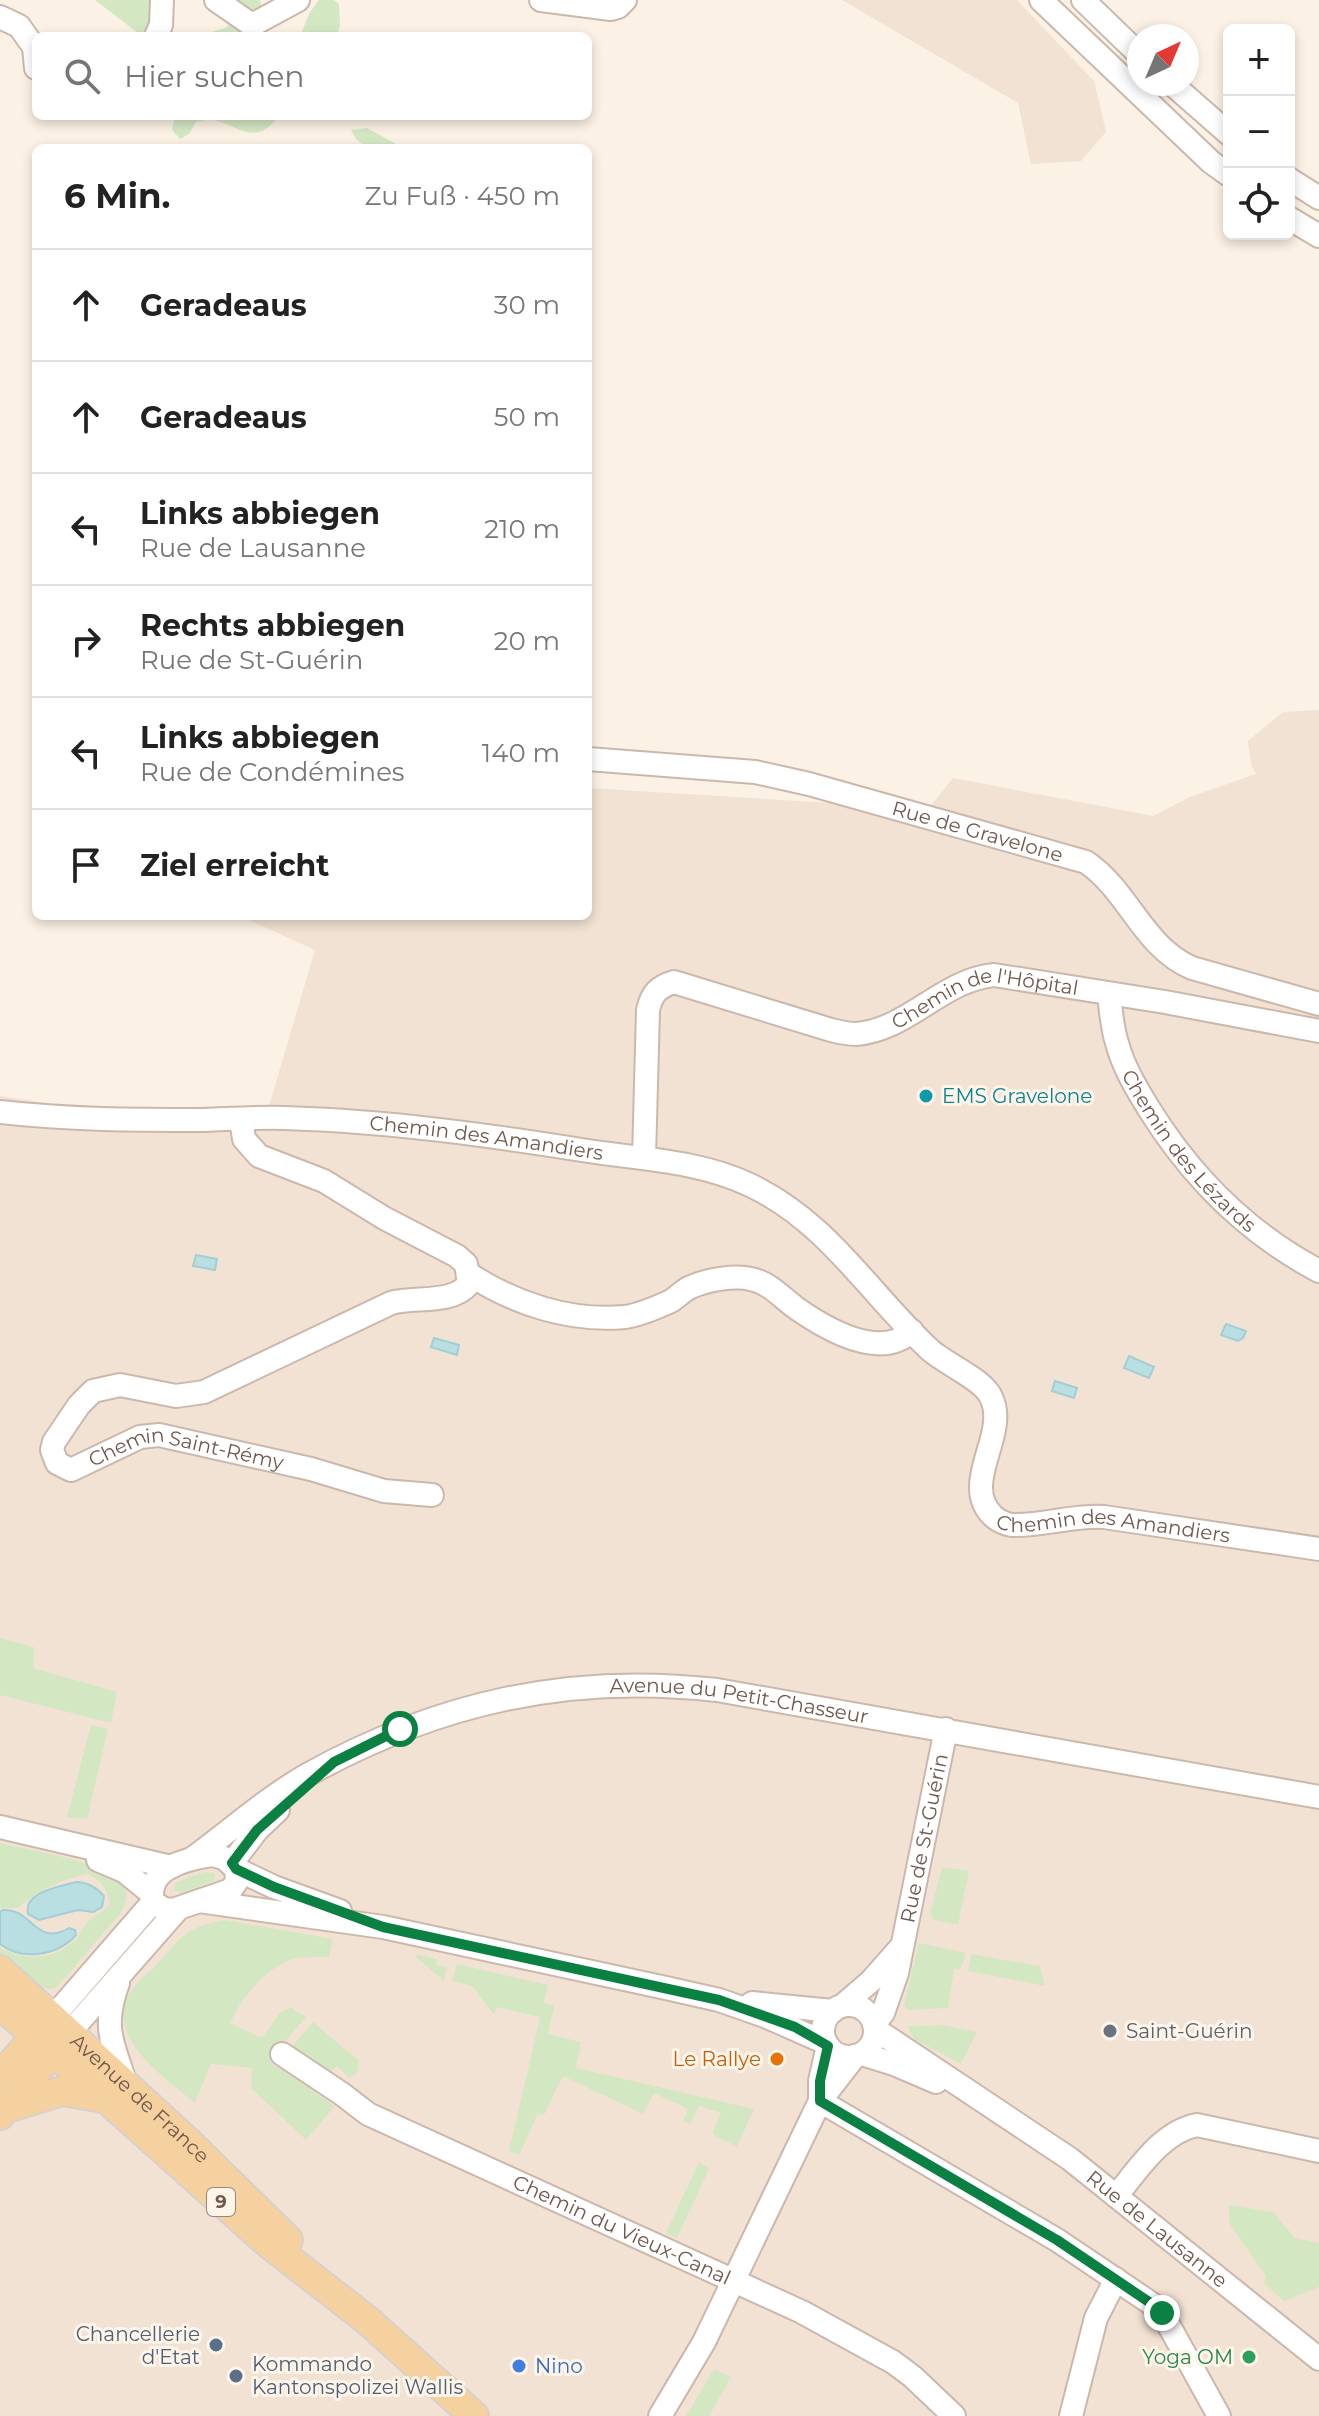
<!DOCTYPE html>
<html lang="de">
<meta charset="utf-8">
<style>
body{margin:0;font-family:Montserrat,sans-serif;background:#f2f2f2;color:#222}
.controls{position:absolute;right:24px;top:24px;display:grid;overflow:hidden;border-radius:12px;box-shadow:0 4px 12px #0003}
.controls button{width:72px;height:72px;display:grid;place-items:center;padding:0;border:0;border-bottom:2px solid #e0e0e0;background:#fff;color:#222;font:40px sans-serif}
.compass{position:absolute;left:1127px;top:24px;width:72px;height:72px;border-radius:50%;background:#fff;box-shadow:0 4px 12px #0003;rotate:44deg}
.stop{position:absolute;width:24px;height:24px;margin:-18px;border:6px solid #0b8043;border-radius:50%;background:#fff}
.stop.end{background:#0b8043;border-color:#fff;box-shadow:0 2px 8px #0008}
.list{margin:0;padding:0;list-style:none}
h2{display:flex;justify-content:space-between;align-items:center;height:104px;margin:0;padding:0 32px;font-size:34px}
h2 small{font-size:26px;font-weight:400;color:#767676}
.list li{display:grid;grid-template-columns:52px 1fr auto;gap:24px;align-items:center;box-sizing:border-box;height:112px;padding:0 32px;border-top:2px solid #e0e0e0}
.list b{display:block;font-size:30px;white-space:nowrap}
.list p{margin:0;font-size:26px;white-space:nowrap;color:#767676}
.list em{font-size:26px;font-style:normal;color:#767676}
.icon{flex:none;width:44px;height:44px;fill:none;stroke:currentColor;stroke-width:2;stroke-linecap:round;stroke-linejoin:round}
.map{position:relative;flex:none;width:1319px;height:2416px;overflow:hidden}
.search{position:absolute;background:#fff;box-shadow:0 4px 12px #0003;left:32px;top:32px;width:560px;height:88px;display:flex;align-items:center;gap:20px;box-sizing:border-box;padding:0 28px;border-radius:12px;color:#767676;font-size:30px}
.panel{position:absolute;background:#fff;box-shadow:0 4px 12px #0003;left:32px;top:144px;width:560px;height:776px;border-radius:12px}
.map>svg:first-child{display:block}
.residential{fill:#f2e2d3}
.green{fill:#d4e7c3}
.water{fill:#badfe3;stroke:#a1cfd4;stroke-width:2}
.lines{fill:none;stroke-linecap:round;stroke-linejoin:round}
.minor-casing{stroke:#ccb8ab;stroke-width:26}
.major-casing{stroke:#d8d0cd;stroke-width:32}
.minor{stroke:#fff;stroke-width:22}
.major{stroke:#f6d1a0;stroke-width:28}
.route{stroke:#0b8043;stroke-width:10}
.culture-dot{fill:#0f9aa8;stroke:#fef5ea;stroke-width:3}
.worship-dot{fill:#6b7280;stroke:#fef5ea;stroke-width:3}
.food-dot{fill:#e8710a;stroke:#fef5ea;stroke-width:3}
.service-dot{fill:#5c6f8a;stroke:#fef5ea;stroke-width:3}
.leisure-dot{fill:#2e9e5b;stroke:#fef5ea;stroke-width:3}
.shop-dot{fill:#3f7fe0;stroke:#fef5ea;stroke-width:3}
.labels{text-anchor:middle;stroke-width:6;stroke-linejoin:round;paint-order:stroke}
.shield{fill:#fef5ea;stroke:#9c867b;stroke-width:2}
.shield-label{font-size:18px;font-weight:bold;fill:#72574b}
.street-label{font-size:20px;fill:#72574b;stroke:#fef5ea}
.culture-label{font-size:20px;fill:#0d838f;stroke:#fef5ea;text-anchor:start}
.worship-label{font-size:20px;fill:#5b616d;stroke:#fef5ea;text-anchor:start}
.food-label{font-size:20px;fill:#c56008;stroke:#fef5ea;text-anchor:end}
.service-label{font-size:20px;fill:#4e5e75;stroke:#fef5ea;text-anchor:end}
.leisure-label{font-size:20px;fill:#27864d;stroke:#fef5ea;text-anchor:end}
.shop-label{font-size:20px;fill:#366cbe;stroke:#fef5ea;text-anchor:start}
</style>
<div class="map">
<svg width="1319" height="2416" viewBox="0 0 1319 2416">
<rect width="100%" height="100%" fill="#fbf1e4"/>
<path class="residential" d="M842,0H1017L1094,81L1106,132L1081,161L1031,164L1018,103Z
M1319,710V2416H0V1096L78,1108L269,1106L315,950L240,916H588V788L928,809L953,778L1153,816L1190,797L1256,774L1251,764L1248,741L1283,712Z"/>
<path class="green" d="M95,0H160L148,36H142Z
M229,0H260L262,11L239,30L242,36H197L225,28L235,20Z
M319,0H334L339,4L340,25L337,36H300L310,12Z
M175,116H279C256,146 241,128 215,120C210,118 202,121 196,122L189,134L180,139L172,130Z
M367,128L396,144L410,148H367L356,139L351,130Z
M0,1638L34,1647L33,1668L117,1692L111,1723L0,1695Z
M91,1725L108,1729L87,1819L67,1817Z
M0,1843C24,1849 113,1863 124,1884C129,1895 125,1905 120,1914L57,1987L51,1989L43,1988L0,1955V1948C25,1961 55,1961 76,1939C80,1935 82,1928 86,1924C93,1915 103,1913 110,1904C107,1887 102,1882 88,1874C61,1879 38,1890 18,1908H0Z
M942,1867L969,1871L958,1925L934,1920L930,1913Z
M204,1872L215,1873L214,1881L181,1893L174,1890L176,1882Z
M225,1920L333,1939L329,1957C318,1958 302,1956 291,1960C262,1971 243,1997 230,2023L262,2038L279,2014L291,2007L306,2017L269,2060L278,2069L287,2063L313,2091L335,2106L306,2140L251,2088L252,2068L211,2064L195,2103C163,2076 98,2034 134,1987C140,1979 149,1972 156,1965C183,1937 184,1927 225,1920Z
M919,1943L966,1953L961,1969L954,1970L948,2008L908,2010L904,2005Z
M416,1954L437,1959L436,1965L447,1967L444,1981L416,1957Z
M971,1954L1040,1966L1045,1986L968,1971Z
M457,1964L548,1985L544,2003L554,2006L548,2034L581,2042L576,2068L754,2109L737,2147L712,2134L721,2113L699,2106L690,2124L683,2121L688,2109L654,2093L643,2114L563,2076L544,2115L538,2114L519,2155L509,2151L540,2017L497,2007L494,2015L472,1986L452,1981Z
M313,2022L359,2061L357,2073L349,2078L337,2066L329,2074L312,2059L308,2061L295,2049L292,2051L289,2050Z
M942,2025L977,2032L961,2064L914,2039L907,2026Z
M699,2162L709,2169L677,2238L666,2233Z
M1229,2205L1273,2212L1295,2238L1319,2243V2287L1284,2301L1264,2283L1266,2276L1229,2223Z
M714,2369L731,2377L709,2416H686Z"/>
<path class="water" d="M196,1255L217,1259L215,1270L193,1266Z
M1226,1324L1246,1331L1243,1338L1238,1341L1221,1335Z
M434,1338L459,1345L457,1355L431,1347Z
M1129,1356L1154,1367L1149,1378L1124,1368Z
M1055,1381L1077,1388L1074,1398L1052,1391Z
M76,1882C88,1882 96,1887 104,1896L102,1907L93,1912L78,1910L39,1920L28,1914C23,1892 59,1887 76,1882Z
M3,1910C32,1908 36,1948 69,1928L75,1930L76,1935C57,1956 22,1961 0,1944V1912Z"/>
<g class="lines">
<g class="minor-casing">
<g id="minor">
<path d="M216,0L252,25L298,0"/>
<path d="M541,0L611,9L618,7L625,0"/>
<path d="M1041,0L1211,162L1229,175"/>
<path d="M1083,0L1139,54"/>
<path d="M0,17L19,26L34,47L36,68"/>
<path d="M156,36L161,25L162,0"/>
<path d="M1172,84L1229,134"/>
<path d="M1289,179L1319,198"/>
<path d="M1289,218L1319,236"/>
<path id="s1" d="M588,759L755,772L809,784L1086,862C1129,891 1143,947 1192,968L1319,1004"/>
<path id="s2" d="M1109,995C1111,1011 1112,1028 1117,1043C1123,1066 1136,1088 1149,1109C1192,1178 1247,1233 1319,1271"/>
<path id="s3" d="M0,1112C68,1120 137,1120 205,1120C232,1119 258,1117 285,1118C386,1121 488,1135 588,1151C641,1159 700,1161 750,1185C828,1222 868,1292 929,1349C945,1364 983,1379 991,1397C1010,1435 958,1484 994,1517C999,1521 1005,1524 1012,1525C1043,1526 1073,1515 1104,1517L1319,1549"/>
<path id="s4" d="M241,1119L244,1139L259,1156L324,1181L384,1218L457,1256L466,1264L469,1284C451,1305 415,1296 391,1303L204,1392L176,1396L120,1385L93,1391L79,1405L54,1442L52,1450L57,1463L71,1470L140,1437L159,1435L311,1469L384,1491L432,1495"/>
<path id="s5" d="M644,1158L648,1010C652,993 658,987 674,982L831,1030C839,1032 848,1034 856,1034C908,1030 942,980 994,975L1165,1002L1319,1031"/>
<path d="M469,1274C515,1304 570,1322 625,1317C639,1315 658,1307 671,1301C678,1297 683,1290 691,1287C706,1280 734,1275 751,1279C770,1283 781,1297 796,1308C826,1329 880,1361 912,1331"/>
<path d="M0,1827L171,1867"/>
<path d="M212,1855L224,1858L236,1869L237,1881L231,1890L173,1910L164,1909L153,1902C145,1868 187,1859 212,1855Z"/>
<path id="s6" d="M193,1858C230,1831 267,1798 307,1775C437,1703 568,1673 717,1690L1319,1797"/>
<path d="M98,1860L124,1871L151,1893"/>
<path d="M232,1863L257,1830L278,1810"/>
<path d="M236,1869L274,1887L340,1911"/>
<path d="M199,1901L383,1927L666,1988L719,2000L765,2016L826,2043"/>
<path d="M118,1983C102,2027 112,2042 126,2084"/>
<path d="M752,2003L833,2011"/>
<circle cx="849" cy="2031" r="26"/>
<path d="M842,2006L871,1981L901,1947"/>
<path d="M54,2016L153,1902"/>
<path id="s7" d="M874,2024L883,2013L897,1973L946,1729"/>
<path id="s8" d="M875,2029L1070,2159L1319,2359"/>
<path d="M70,2032L178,1909"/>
<path id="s9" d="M282,2054L342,2094L368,2114L802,2312L893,2362L913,2377L954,2416"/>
<path d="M862,2054L894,2064L936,2082"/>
<path d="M820,2101L1057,2240L1152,2304L1162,2313L1219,2416"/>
<path d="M820,2101V2081L828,2046"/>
<path d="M1116,2196C1138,2170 1161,2132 1197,2125L1319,2151"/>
<path d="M660,2416L704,2342L820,2101L855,2056"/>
<path d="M1071,2416L1096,2318L1116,2279"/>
</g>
</g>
<g class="major-casing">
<g id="major">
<path id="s10" d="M0,1970L187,2141L288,2240"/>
<path d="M0,2004L268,2243L367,2320L474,2416"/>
<path d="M0,2076L48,2023"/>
<path d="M7,2108L62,2091L104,2098"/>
<path d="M0,2115L64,2038"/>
</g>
</g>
<use href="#minor" class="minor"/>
<use href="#major" class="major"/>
</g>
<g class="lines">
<path class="route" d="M400,1729L334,1762L257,1830L232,1863L236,1869L274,1887L383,1927L719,2000L795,2027L828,2046L820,2081V2101L1057,2240L1152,2304L1162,2313"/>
</g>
<circle class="culture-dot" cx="926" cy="1096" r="8"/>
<circle class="worship-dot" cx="1110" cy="2031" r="8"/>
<circle class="food-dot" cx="777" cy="2059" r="8"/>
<g class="service-dot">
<circle cx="216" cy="2345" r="8"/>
<circle cx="236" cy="2376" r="8"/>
</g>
<circle class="leisure-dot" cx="1249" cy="2357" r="8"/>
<circle class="shop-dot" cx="519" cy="2366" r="8"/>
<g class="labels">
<rect class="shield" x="207" y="2188" width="28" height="28" rx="6"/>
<g class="shield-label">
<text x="221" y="2208">9</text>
</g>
<g class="street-label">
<text dy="7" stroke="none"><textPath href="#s1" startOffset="398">Rue de Gravelone</textPath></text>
<text dy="7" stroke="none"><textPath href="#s5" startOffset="516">Chemin de l'Hôpital</textPath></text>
<text dy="7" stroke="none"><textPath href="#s3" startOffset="488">Chemin des Amandiers</textPath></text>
<text dy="7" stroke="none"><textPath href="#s2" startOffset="180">Chemin des Lézards</textPath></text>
<text dy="7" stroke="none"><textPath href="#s4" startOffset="924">Chemin Saint-Rémy</textPath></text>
<text dy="7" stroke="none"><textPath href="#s3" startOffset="1328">Chemin des Amandiers</textPath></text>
<text dy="7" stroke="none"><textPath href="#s6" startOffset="590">Avenue du Petit-Chasseur</textPath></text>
<text dy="7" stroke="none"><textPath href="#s7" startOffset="194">Rue de St-Guérin</textPath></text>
<text dy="7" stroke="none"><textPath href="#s10" startOffset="190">Avenue de France</textPath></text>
<text dy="7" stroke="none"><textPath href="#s8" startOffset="346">Rue de Lausanne</textPath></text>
<text dy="7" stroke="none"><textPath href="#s9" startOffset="384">Chemin du Vieux-Canal</textPath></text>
</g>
<g class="culture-label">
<text x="942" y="1103">EMS Gravelone</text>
</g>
<g class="worship-label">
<text x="1126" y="2038">Saint-Guérin</text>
</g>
<g class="food-label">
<text x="761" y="2066">Le Rallye</text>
</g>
<g class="service-label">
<text x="200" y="2341">Chancellerie<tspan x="200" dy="23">d'Etat</tspan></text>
<text x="252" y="2371" text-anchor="start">Kommando<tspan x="252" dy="23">Kantonspolizei Wallis</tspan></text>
</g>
<g class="leisure-label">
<text x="1233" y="2364">Yoga OM</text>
</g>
<g class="shop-label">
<text x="535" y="2373">Nino</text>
</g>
</g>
</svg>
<div class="controls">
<button>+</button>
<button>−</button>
<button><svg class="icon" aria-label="locate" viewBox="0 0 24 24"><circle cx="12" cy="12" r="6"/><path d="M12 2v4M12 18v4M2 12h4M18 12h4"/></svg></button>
</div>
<svg class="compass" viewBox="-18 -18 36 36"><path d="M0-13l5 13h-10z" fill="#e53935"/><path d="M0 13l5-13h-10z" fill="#767676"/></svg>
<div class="stop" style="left:400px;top:1729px"></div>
<div class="stop end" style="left:1162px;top:2313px"></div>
<div class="search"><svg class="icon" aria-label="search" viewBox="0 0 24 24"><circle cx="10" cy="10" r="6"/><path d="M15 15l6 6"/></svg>Hier suchen</div>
<section class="panel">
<h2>6 Min.<small>Zu Fuß · 450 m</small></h2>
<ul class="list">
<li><svg class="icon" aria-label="ahead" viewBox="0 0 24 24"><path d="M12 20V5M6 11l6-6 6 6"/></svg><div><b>Geradeaus</b></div><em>30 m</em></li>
<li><svg class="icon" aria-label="ahead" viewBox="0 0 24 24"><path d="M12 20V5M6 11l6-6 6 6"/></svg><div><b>Geradeaus</b></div><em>50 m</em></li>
<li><svg class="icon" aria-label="left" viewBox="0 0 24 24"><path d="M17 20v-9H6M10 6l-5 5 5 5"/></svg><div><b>Links abbiegen</b><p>Rue de Lausanne</p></div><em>210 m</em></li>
<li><svg class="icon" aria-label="right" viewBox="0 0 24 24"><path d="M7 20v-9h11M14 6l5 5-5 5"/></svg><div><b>Rechts abbiegen</b><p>Rue de St-Guérin</p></div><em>20 m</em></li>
<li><svg class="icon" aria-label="left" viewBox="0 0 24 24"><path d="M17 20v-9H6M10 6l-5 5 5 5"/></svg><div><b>Links abbiegen</b><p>Rue de Condémines</p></div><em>140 m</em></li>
<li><svg class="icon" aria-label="arrive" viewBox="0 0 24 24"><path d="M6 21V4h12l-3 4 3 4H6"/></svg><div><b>Ziel erreicht</b></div></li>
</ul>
</section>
</div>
